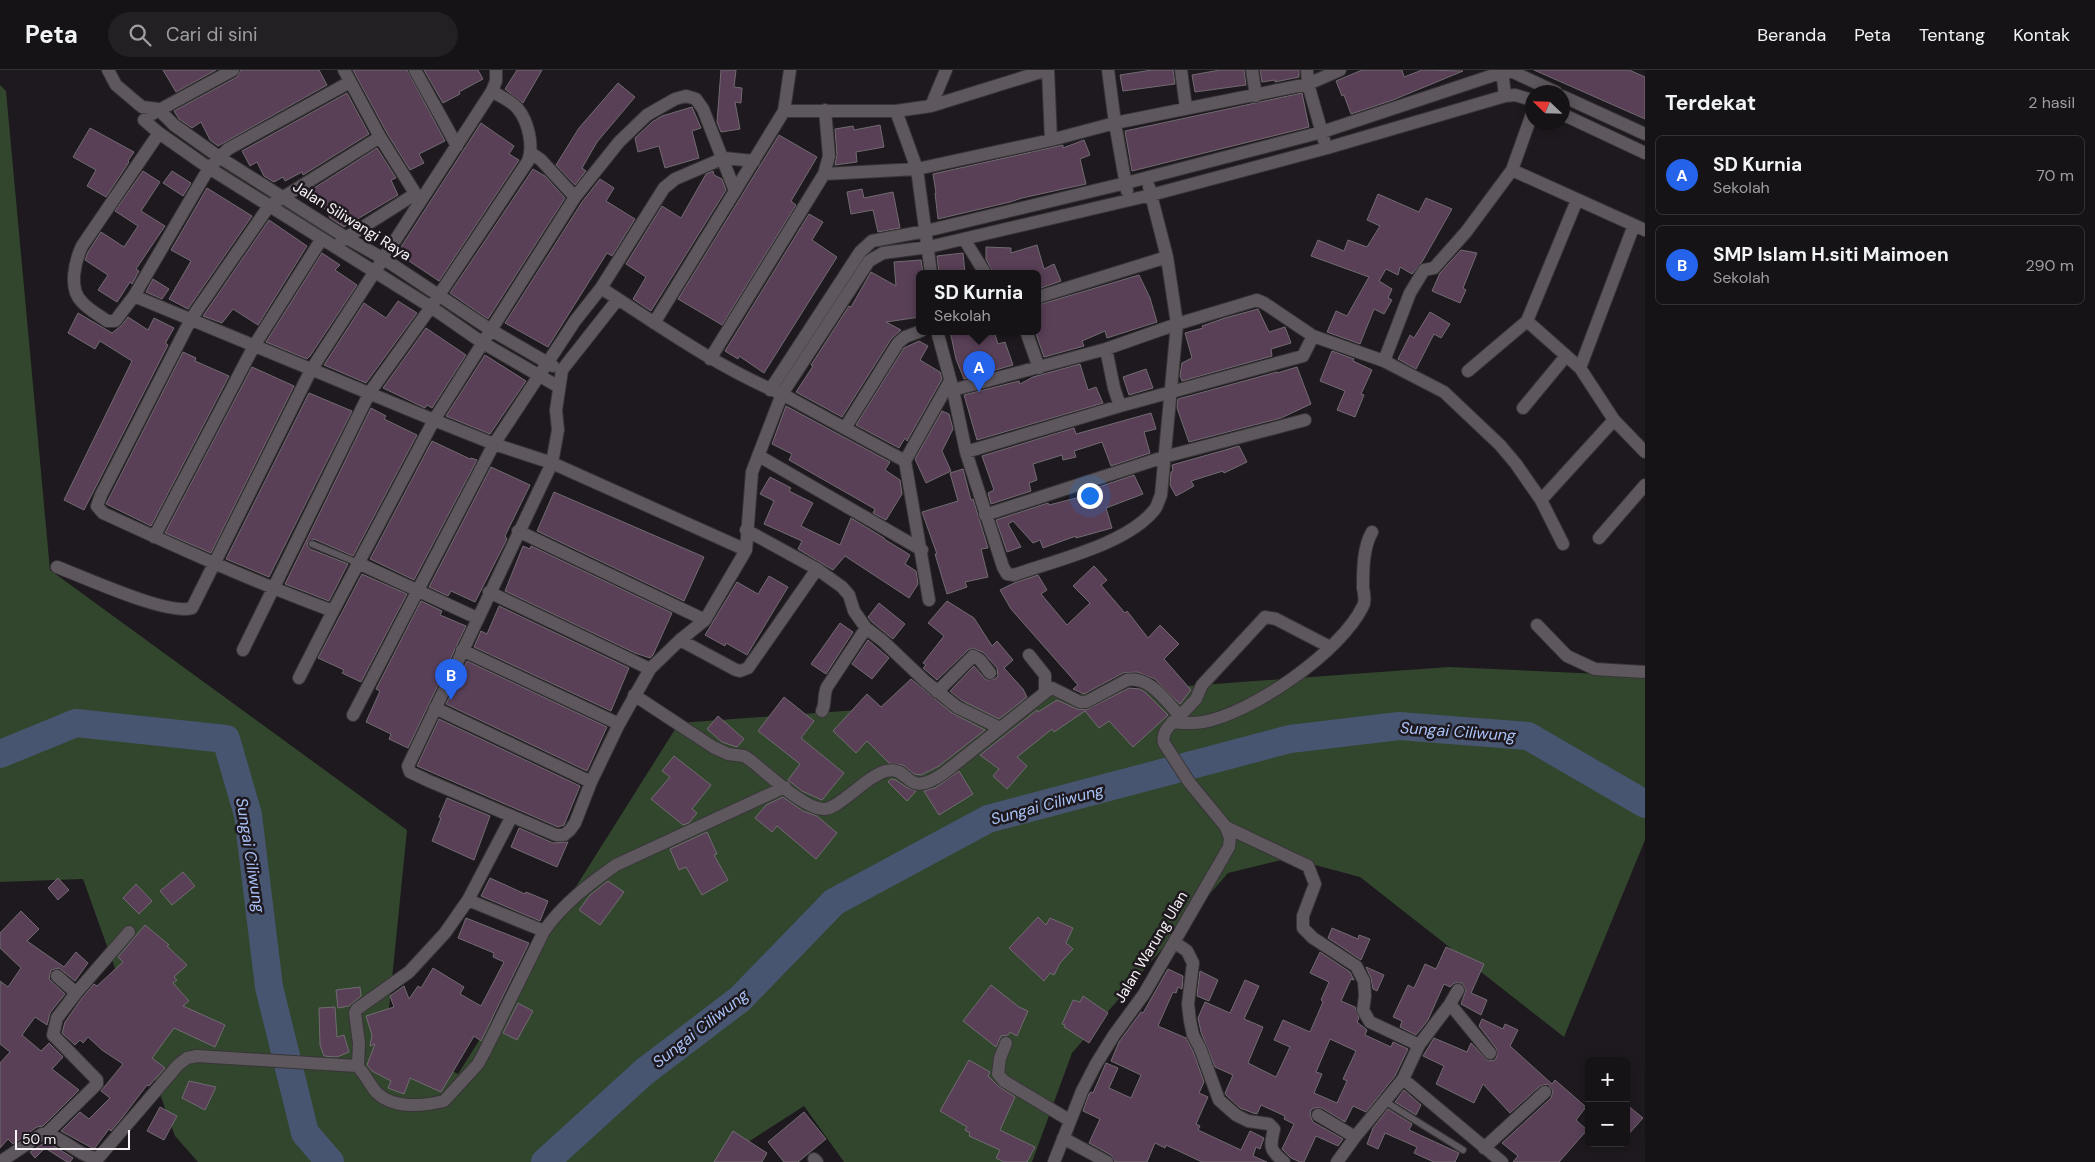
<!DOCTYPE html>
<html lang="id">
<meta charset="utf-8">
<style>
body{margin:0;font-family:"DM Sans",sans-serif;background:#232023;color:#f1f3f6}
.controls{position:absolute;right:15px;bottom:15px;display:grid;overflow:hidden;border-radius:8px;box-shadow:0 2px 12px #0003}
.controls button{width:45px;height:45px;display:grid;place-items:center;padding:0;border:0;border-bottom:1px solid #353235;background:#161316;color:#f1f3f6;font:25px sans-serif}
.compass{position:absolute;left:1525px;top:15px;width:45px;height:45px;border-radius:50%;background:#161316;box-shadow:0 2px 12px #0003;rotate:293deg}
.scale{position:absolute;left:15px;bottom:12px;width:115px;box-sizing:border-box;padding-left:5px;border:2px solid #f7f3f7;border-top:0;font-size:14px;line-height:18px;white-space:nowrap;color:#f7f3f7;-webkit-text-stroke:4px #1e191e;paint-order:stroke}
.you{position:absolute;left:1089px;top:425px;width:18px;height:18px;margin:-12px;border:4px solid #fff;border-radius:50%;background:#1a73e8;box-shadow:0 0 0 8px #1a73e833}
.badge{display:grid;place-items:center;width:32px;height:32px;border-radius:50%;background:#2563eb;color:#fff;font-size:16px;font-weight:700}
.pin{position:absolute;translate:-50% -41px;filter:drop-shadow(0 1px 2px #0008)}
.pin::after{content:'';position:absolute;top:26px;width:18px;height:15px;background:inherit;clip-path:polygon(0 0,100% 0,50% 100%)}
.popup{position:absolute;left:916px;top:200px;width:125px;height:65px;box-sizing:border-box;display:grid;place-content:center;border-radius:8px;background:#161316;filter:drop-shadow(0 1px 4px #0005);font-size:16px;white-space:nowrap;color:#9e9ea1}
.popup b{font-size:19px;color:#f1f3f6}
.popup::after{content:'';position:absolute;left:50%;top:100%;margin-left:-10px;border:10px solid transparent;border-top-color:#161316}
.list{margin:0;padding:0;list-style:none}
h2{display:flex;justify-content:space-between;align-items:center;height:65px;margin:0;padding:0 20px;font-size:21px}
h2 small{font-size:16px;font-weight:400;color:#9e9ea1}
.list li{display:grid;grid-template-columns:32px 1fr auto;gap:15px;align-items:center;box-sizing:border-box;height:80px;margin:0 10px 10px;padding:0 10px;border:1px solid #353235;border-radius:8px}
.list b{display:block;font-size:19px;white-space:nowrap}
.list p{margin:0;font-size:16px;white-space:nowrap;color:#9e9ea1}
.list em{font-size:16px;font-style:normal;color:#9e9ea1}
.icon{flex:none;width:28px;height:28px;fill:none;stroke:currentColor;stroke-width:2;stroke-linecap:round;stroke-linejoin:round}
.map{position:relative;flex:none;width:1645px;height:1092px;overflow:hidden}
header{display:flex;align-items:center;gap:30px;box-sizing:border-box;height:70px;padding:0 25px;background:#161316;border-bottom:1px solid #353235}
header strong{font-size:24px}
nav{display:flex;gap:28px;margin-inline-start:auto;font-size:18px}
.search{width:350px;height:45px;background:#232023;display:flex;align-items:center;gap:12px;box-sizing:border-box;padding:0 18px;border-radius:28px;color:#9e9ea1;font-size:19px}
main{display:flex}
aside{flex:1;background:#161316}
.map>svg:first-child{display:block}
.forest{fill:#31462d}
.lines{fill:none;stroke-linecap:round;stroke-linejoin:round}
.river{stroke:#475571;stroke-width:28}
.building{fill:#594057;stroke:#716b71;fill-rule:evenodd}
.service-casing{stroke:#383538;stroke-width:8}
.minor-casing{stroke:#383538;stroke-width:14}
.service{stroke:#5e585e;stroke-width:6}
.minor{stroke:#5e585e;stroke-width:12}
.labels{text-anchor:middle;stroke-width:5;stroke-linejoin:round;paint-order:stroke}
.street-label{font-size:15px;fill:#f7f3f7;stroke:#1e191e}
.water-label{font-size:16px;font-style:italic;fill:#aac3f8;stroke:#1e191e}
</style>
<header>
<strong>Peta</strong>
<div class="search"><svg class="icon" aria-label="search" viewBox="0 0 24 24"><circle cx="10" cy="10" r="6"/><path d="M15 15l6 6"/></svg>Cari di sini</div>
<nav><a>Beranda</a><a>Peta</a><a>Tentang</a><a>Kontak</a></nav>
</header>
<main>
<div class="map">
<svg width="1645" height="1092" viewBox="0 0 1645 1092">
<rect width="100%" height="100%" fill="#1e191e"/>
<path class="forest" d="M0,15L6,21L50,500L407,760L386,969L458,1004L679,653L1449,597L1645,606V770L1564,967L1360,807L1289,788L1228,803L1072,983L1032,1092H844L804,1036L717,1092H198L175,1066L83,809L0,812Z"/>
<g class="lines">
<path class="river" d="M0,684L76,653L226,669L248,745L269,917L305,1063L330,1092
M545,1092L644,1002L740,929L834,832L988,749L1290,669L1399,656L1528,666L1645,734"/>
</g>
<path class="building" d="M163,0H216L176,22Z
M241,0H319L327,15L218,76L210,70L201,52L192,58L179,49L174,41L237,7Z
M353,0H407L445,71L419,84L424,93L410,100L387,63Z
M424,0H478L483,9L459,22L460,24L443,33Z
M517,0H542L523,33L505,19Z
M721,0H736L734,17L742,18L741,33L735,32L740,59L721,62L717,52Z
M1152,0H1173L1175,14L1123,21L1120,5Z
M1220,0H1244L1246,15L1195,22L1192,5Z
M1260,0H1299V7L1275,12V10L1262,12Z
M1362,0H1402L1404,7L1422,0L1463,1L1393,30L1351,44L1344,25L1342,26L1336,11Z
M1534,0H1629L1645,7V49Z
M618,13L635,27L597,72L582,98L586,101L575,115L556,95L579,58Z
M347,23L369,64L303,105L302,102L285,111L283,107L274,112L264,106L257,92L250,96L242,81Z
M1302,23L1309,57L1132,101L1125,61Z
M692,37L701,58L692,61L699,88L665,98L659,76L638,82L635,68L652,52L662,46Z
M481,53L514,76L509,84L519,90L439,211L397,183Z
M880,55L884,77L856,82L857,92L835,95L837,85L835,59L853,56L854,60Z
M90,58L134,82L128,91L129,92L106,127L87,116L96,100L73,87Z
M779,65L817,87L791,131L796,135L722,255L678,229Z
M1084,70L1090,85L1080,89L1086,114L1022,128L1010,132L938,149L935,123H936L933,104L1063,75V78Z
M377,78L396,108L391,110L398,125L344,157L330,148L325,138L321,140L311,120Z
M533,99L545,106L565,128L488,249L450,223Z
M143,101L160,112L141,141L165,156L136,199L139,201L132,214L130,212L117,232L98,220L108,205L85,190L88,182L101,162L124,177L138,156L115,141Z
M172,101L191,113L183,126L163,113Z
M713,101L714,105L722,109L726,120L651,241L633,229L646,207L626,194L662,136L681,148L706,104Z
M600,109L614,118L606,131L635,149L612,186L607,183L548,277L505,253L582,132Z
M207,118L252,146L188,239L169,229L191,191L171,180Z
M862,119L864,128L893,122L900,158L878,162L873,140L851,144L847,122Z
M1378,124L1419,142L1426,128L1452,139L1422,192L1412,204L1400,197L1398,205L1386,199L1379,211L1392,219L1388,228L1392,230L1384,244L1374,239L1360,274L1327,262L1336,241L1347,246L1369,207L1311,186L1318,170L1344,181L1348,170L1367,177L1380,156L1367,150Z
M809,144L823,152L812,170L837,187L764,303L739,286L738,289L725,281Z
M269,150L307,176L258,255L233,239L222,253L203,246Z
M1037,175L1044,199L1054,194L1061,211L1038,219V203H993L986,189V177L1011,178V183Z
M1461,180L1477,183L1463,218L1466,220L1460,233L1432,221L1440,203Z
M322,183L340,195L335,200L357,215L310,286L307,289L266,272Z
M963,183L965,203H939L937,186Z
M921,190L923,203H920V247L886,252L901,260L891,269L842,347L796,322L813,296L811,295L849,236L851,237L871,202L896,216L894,192Z
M1139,205L1150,228L1157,252L1107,268L1105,261L1082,271L1084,276L1044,287L1036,264H1038V235Z
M153,209L169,219L162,229L146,222Z
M398,231L417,243L366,313L324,295L364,233L386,248Z
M1258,239L1269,262L1285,257L1291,273L1271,279L1272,286L1182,311L1180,306L1182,293L1192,288L1185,263L1203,258L1202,256L1225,248Z
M1430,242L1450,254L1441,268L1434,264L1416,299L1398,289L1410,265L1414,268Z
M78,243L112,263L121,256L128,247L148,260L154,248L174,258L166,272V274L168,275L84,440L64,430L132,291L100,271L95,279L68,263Z
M426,258L466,285L432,338L427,335L425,338L383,318Z
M950,261H971L972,268H985V261H994L998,274L1005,272L1013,295L964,309L956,289Z
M919,271L928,276L920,290L940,302L942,309L907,371L905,368L899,378L856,355L904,278Z
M1332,281L1354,289L1353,291L1372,300L1361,324L1364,325L1355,347L1337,340L1345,321L1320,311Z
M183,282L196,288L195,291L229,306L151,456L106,434Z
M485,285L526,311L490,364L446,346Z
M1080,294L1088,320L1096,317L1103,333L977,370L964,325L1019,311L1020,314L1033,307Z
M252,297L294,316L211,483L165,463Z
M1297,297L1311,334L1281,348L1189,372L1177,338L1178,329L1277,302V303Z
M1146,299L1153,318L1129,325L1123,307Z
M309,323L352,341L269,507L226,489Z
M786,336L890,392L885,400L900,410L902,424L886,450L873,443L875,439L789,390L792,384L772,374Z
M371,338L386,346L384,349L417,365L353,486L314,469L308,472L307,475L310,479L348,494L329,531L285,514Z
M942,341L949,344L953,359L942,381L951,401L926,413L915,389Z
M1151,343L1156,359L1144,362L1150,383L1111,396L1102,372L1074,381L1076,387L1063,390L1062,385L1033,394L1037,410L1029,413L1031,421L991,434L988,423L994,420L982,386L1074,358L1076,364Z
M432,371L470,389L471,388L477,390L414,510L370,489Z
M1239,376L1247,392L1224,403L1223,401L1191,411L1194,416L1176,426L1170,415L1171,402L1173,401L1172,395Z
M491,397L530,415L505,466L507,469L475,532L451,521L448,526L429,517Z
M963,399L971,430L973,429L988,478L981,479L988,507L965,512L967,517L947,524L935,484H937L922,442L958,431L950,403Z
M1134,405L1143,424L1106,438L1112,458L1076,468V466L1043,478L1040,470L1033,473L1013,451L1008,454L1021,477L1007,482L996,450L1048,433L1049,435L1088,425L1087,421Z
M770,407L791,418L789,421L813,433L801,456L840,475L851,448L884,468V469L910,485L905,494L916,501L918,514L909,528L845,486L833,500L798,479L802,471L764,454L774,431L760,424Z
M554,422L704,487L684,531L537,461Z
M523,476L530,479L531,476L672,543L653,585L650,588L635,583L505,521Z
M1094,496L1107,510L1101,515L1125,543L1127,541L1148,568L1160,555L1179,574L1164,589L1191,620L1180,634L1155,609L1137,602L1123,603L1084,624L1073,619L1078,615L1011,539L1000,520L1014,513L1038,505L1047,520L1041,524L1067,555L1090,533L1073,516Z
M362,504L407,524L361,612L342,603L344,600L318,588Z
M769,506L788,517L747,585L726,573L725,576L705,565L737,512L758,524Z
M421,531L442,541L440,545L466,556L408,678L389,669L391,664L366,652L380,621L376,619Z
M947,531L974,548L992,576L997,571L1013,590L1004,598L1023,619L1027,627L999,649L961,630L950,621L974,596L986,610L995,609L998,606L997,598L984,583L973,578L968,580L937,610L923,598L926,595L923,593L944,566L928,553Z
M879,533L905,554L893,569L872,552L868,547Z
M499,536L629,598L611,641L474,577L481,561L487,564Z
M840,553L853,562L826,604L811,594Z
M868,570L889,588L872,609L852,594Z
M467,591L607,657L587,701L446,634Z
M911,609L952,643L985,660L939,696L921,705L914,704L903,695L889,693L867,671L856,683L833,661L867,624L881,637Z
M1129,618L1140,619L1146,623L1168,645L1133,677L1109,651L1099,658L1085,641L1054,662L1052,659L1017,687L1027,696L1007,719L993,706L999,699L980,685L1037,640L1038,642L1057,630L1077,639L1086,640Z
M784,627L814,651L801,668L844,703L822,730L802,721L788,710L800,694L758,661Z
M718,646L744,669L737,677L722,672L707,659Z
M439,649L580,716L564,755L558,757L417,696Z
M674,686L711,715L692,739L697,743L689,753L683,755L651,729L670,707L662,701Z
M959,701L973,724L939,745L924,721L935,718Z
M891,709L896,710L906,717L916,721L907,731L888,712Z
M783,727L803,741L817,746L837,763L816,789L777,756L772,762L755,748L766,735Z
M447,728L490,746L474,790L432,771L441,748L439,747Z
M519,758L553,773L568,772L557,797L511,777Z
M707,762L717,784L714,785L728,810L702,825L686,797L679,800L670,779Z
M183,802L195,816L172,835L160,821Z
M58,808L69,820L58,830L48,818Z
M490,808L525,824L526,822L548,831L540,851L481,826Z
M608,811L624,822L600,855L579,840L590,825Z
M136,814L152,831L139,844L123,828Z
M21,841L39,859L27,871L64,897L76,882L88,893L75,911L59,898L51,900L49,909L65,924L50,943L47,955L35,947L22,965L41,981L49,973L63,987L52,999L79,1020L43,1056L37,1057L13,1074L8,1069L0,1078V993L10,982L0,974V911L8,917L21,898L0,878V863Z
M1038,847L1046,855L1050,848L1073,858L1066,873L1073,879L1060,893L1054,905L1050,903L1044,911L1009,878Z
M466,848L529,873L481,971L474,966L441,1022L410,1008L404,1024L388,1018L391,1011L372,1001L367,995L375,974L370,976L372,965L366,946L394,937L390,926L404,916L409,929L418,916L421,918L433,898L464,917L460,924L481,936L504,892L493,887L494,883L458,868Z
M145,855L169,875L167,876L187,895L174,907L177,910L173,913L189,931L183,936L225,955L215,977L174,958L152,988L165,998L149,1016L147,1015L122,1048L111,1061L109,1059L94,1079L61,1061L80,1042L89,1049L110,1028L101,1021L123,994L102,980L88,967L83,973L80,970L75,975L62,963L65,952L82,928L94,914L97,916L123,892L118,887Z
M1332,858L1358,869L1359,865L1370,869L1361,890L1328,868Z
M1446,877L1484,894L1471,923L1487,930L1481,945L1461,934L1466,920L1462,913H1454L1450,917L1444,914L1428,950L1416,965L1400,957L1402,951L1393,947L1408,915L1414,918L1425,894L1436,899Z
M1320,882L1350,902L1354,910L1351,909L1341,931L1355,937L1359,948L1357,952L1367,960L1365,965L1391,977L1393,972L1408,979L1395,1006L1366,1042L1353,1036L1345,1052L1322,1038H1314L1311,1040L1310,1045L1313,1052L1343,1069L1338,1076L1316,1066L1304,1092H1300L1291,1088L1282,1079L1294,1054L1284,1049L1285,1046L1261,1035L1257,1044L1253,1043L1240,1038L1226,1025L1225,1023L1233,1005L1215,997L1201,962L1198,948L1205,932L1230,943L1245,910L1259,916L1244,949L1263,957L1248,993L1276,1007L1290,977L1274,970L1283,950L1310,962L1323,932L1321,930L1329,912L1310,903ZM1330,969L1356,981L1343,1009L1347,1011L1337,1033L1314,1023L1322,1004L1316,1002Z
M1366,897L1384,905L1377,921L1373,919L1371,908Z
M1168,899L1183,906L1182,919L1178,917L1176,923L1173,922L1158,956L1186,968L1193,981L1204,1012L1199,1023L1208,1027L1196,1054L1200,1056L1198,1060L1241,1080L1250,1061L1264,1068L1260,1079L1256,1077L1253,1086L1267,1092H1202L1166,1075L1165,1078L1155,1073L1147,1092H1115L1111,1085L1089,1073L1100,1049L1083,1041L1089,1024L1091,1022L1093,1023L1106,993L1118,998L1109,1018L1131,1028L1141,1005L1111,991L1119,972L1141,942L1143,943Z
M1200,901L1218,910L1209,931L1197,926Z
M991,915L1019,937L1028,941L1017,966L1010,962L1008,965L1001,966L996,977L963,951Z
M360,917L361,926L349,936L338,938L336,920Z
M1083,926L1108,943L1089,973L1064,957L1065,955L1062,954L1073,930L1080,932Z
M518,933L533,941L517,970L503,963Z
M335,937L337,967L344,965L349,982L337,987L324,986L320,975L319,938Z
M1482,949L1503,959L1505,954L1518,960L1510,976L1552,1014L1555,1010L1586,1037L1576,1050L1587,1060L1559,1092H1513L1518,1086L1502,1073L1551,1028L1553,1021L1548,1014L1540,1016L1510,1043L1483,1014L1474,1033L1436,1014L1444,996L1423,986L1434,968L1467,982L1471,973L1488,991L1495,990L1497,986L1496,978L1479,956Z
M969,990L990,1002L988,1006L998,1016L1015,1027L1000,1060L1035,1077L1027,1092H1004L996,1088L1000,1080L969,1066L970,1063L965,1060L967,1057L940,1041Z
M189,1011L216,1017L205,1040L182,1028Z
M1404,1020L1421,1035L1416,1045L1395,1032Z
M1626,1034L1643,1048L1626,1067Z
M160,1037L177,1046L164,1070L147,1061Z
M1388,1039L1412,1054L1409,1060L1459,1083L1455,1092H1434L1414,1083L1417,1077L1385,1063L1378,1079L1367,1074L1373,1058Z
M804,1042L826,1069L798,1092H784L768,1072Z
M733,1061L767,1083L762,1092H714Z
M44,1073L54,1076L73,1088L70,1092H67L45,1078L35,1088L30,1082Z"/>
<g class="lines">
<g class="service-casing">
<path id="service" d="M312,474L358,493
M1386,1032L1463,1080"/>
</g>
<g class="minor-casing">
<path id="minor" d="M108,0L116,15L142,37L158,39L174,55L219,87L345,167L384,189L491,260L553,296
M344,0L380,67L420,131
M415,0L457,76
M1048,0L1051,70
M1108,0L1115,53L1127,121
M1181,0L1186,38
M1252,0L1256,26
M1307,0L1308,14L1324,70
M1502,0L1505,26
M1562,26L1645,64
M931,36L946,0
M784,41H896L917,99L931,203
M896,41L931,36L1047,0
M152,44L233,0
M1562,44L1645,83
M144,50L159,63L209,98L431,237L483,273L559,317
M159,63L82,176C75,191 68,219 82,232C89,240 99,245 107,251H115L134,226L209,98L228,79L350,12
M380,67L269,136L191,249L101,425L97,436L103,443C179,478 254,512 333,541L434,350L575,127L619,72L647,45L675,29L686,26L696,29L703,39L735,121
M531,83L541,90L575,127
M1512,100L1645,160
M824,104L917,99L1051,70L1115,53L1308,14L1340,0
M964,169L985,203
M341,171L415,124
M601,218C660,256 717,297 782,324L752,402L746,480L705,550L680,570L650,599L619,654L591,712L575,753L570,760L564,765H556L429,711L410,702L408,696L552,393L558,360L556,340L562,300L618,229
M134,226L434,350L494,374L552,393L746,480
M1038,227L1167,187
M1527,251L1580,298L1614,350L1645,382
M654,253L784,41L790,0
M937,261L953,320L966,382L1003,497L1007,504L1014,505C1056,490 1128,474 1155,439C1158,435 1159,429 1161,425L1177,254L1167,187L1149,117
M1026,261L1039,298
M1106,279L1114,318L1120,336
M710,289L824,104L829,86L825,40
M1384,291L1444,322L1500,375L1516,394L1541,430L1563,474
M1580,298L1634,155
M1468,301L1527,251L1577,130
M950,311L905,391L782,324L869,191L883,183L929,177L1151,125L1327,78L1505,26L1515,25L1532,30
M770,320L860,182L872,171L926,161L1126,113L1322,62L1503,2H1513L1556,22
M953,320L1106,279L1177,254L1257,230L1264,233L1313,266L1384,291L1410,223L1424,200L1434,198L1466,162L1512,100L1532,44
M1523,338L1566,286
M845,358L898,273L905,267L921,261
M966,382L1120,336L1303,286L1313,266
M759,386L922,480
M905,391L929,530
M1541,430L1614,350
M985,445L1164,387L1305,350
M746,460L817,499L842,517L849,525L854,541L866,558L883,571L926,612L957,637L1000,658
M518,461L705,550
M154,467L254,276L321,170
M1599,468L1645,415
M358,493L477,548
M57,497C84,507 168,546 192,538L311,300L492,21L496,11V0
M489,522L650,599
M1537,555L1567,586L1595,599L1645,602
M680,570L736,600L740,601L748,598L817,499
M243,580L370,322L431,237L528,91C534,76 528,51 518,39C512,31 499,26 492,21
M462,580L619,654
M1029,585L1045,605V622
M299,608L333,541
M937,622L973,586L980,590L990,603
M634,625L713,677L728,684L744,686L750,690C766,702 806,741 825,739C834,738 841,731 848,726C859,718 872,705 886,701C912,695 904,731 944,703L1047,621L1052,618L1080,632H1086L1127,610C1150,606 1166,631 1180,646C1172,653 1161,661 1164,673L1189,712L1226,757L1230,768L1229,777L1144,924L1114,965L1096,994L1082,1021L1054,1092
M435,638L591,712
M822,641C826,633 823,626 827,617L866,558
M353,645L494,374L575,251L601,218L664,118L675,109L724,88L754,91
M1180,646L1196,629L1202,615L1265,547L1276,549L1330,577
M1172,652C1183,653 1192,654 1203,652C1252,643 1341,582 1363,536C1366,531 1364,523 1363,518C1363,499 1363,478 1372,462
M1226,757L1308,796L1315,814L1303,846V858L1313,868L1356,896L1364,911L1365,926L1363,940L1370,952L1419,975
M544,861C563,834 589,814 616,795L785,717
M1174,872L1187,881L1193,893L1188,934L1190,951L1193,965L1200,978L1219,1030L1236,1045L1248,1051L1269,1054L1274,1059C1270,1078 1269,1079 1284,1092
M57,906L76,923
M1450,934L1490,983
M1006,973L1000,988L998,1004L1004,1011L1069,1050
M358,996L359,973L355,943L357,939L409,902L445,863L468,830
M1403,1009L1502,1092
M1318,1045L1355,1067
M46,1064L97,1014V1010L53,965L57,948L76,923L129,862
M1063,1068L1107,1092
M1484,1078L1545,1022
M814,1089L817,1092
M0,1092L42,1064C62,1064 84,1092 99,1087L178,995L187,988L197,986L357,996C365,1003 369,1014 376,1022C393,1039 423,1036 444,1031L478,994L484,983L544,861L468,830L512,746
M1337,1092L1355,1067L1403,1009L1419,975L1450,934L1458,920"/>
</g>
<use href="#service" class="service"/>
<use href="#minor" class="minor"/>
</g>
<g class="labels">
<g class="street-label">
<text transform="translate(352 151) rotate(32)" y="5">Jalan Siliwangi Raya</text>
<text transform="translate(1151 877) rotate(-59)" y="5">Jalan Warung Ulan</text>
</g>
<g class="water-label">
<text transform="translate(1458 661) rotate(4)" y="6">Sungai Ciliwung</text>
<text transform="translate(1047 734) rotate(-15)" y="6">Sungai Ciliwung</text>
<text transform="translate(251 785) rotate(81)" y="6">Sungai Ciliwung</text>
<text transform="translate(700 958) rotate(-38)" y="6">Sungai Ciliwung</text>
</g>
</g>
</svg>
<div class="controls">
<button>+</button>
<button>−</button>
</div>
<svg class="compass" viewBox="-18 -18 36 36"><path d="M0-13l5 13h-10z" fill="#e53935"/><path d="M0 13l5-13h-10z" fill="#9e9ea1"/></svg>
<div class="scale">50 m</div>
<div class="you"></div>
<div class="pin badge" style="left:979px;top:322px">A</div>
<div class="popup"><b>SD Kurnia</b>Sekolah</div>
<div class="pin badge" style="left:451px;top:630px">B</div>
</div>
<aside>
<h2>Terdekat<small>2 hasil</small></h2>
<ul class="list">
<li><span class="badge">A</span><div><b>SD Kurnia</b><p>Sekolah</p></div><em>70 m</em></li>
<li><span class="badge">B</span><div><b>SMP Islam H.siti Maimoen</b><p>Sekolah</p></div><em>290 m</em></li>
</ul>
</aside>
</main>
